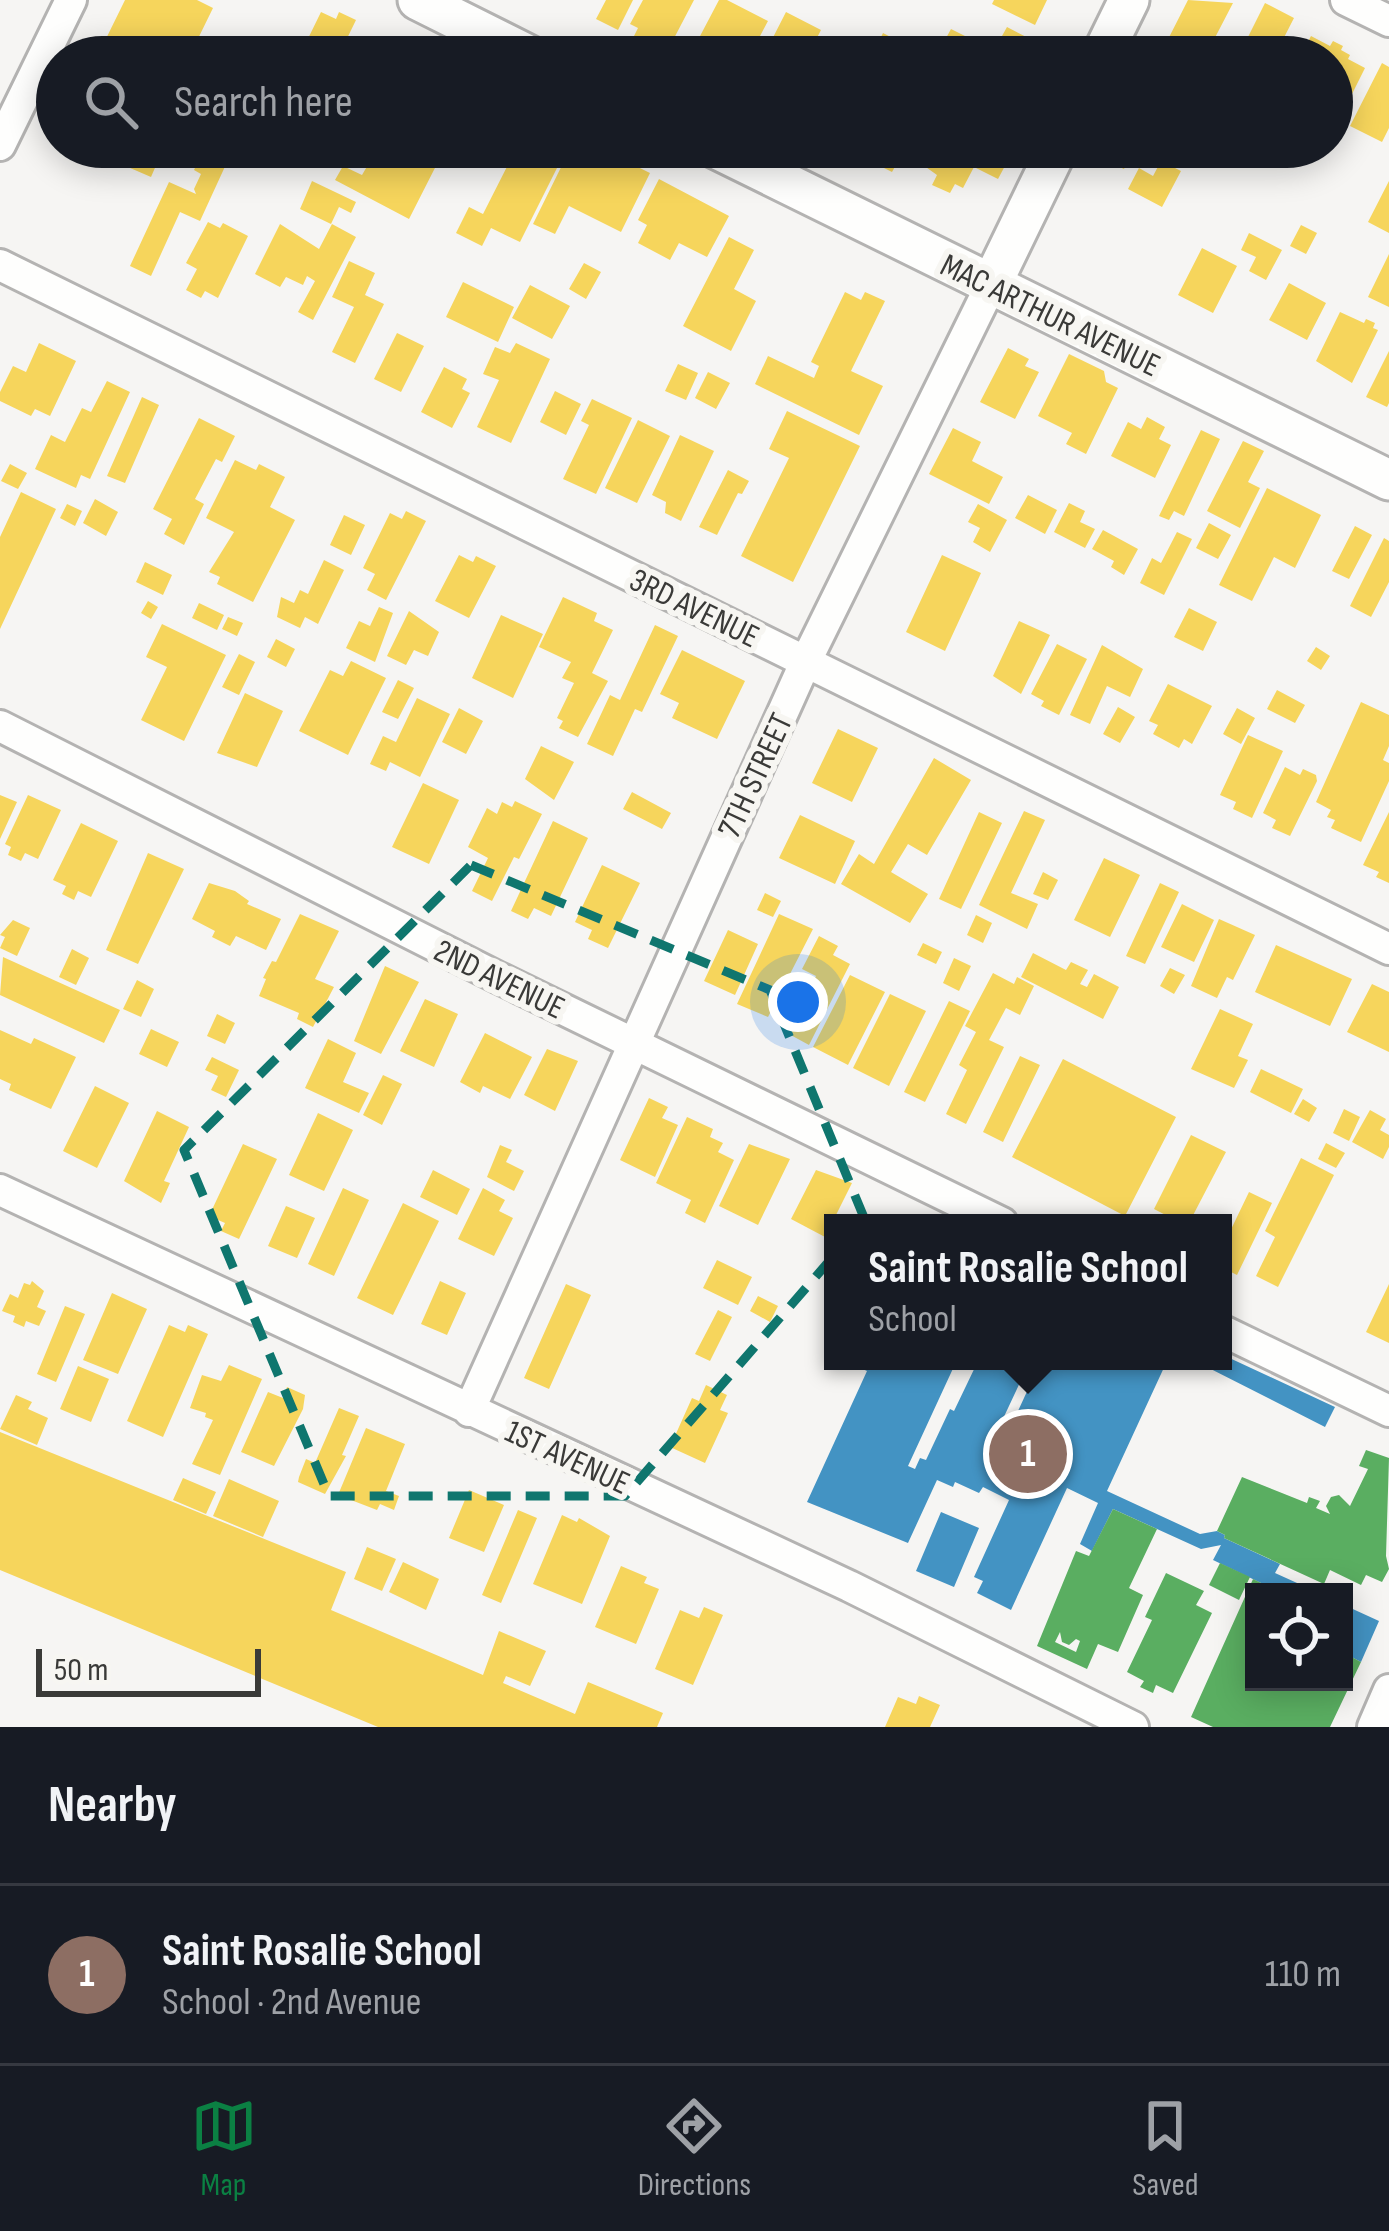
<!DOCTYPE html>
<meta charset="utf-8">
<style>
body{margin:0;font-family:"Sofia Sans Condensed",sans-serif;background:#20242c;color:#f1f3f6}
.controls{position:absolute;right:36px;bottom:36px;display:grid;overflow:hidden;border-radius:0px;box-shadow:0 6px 30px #0003}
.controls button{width:108px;height:108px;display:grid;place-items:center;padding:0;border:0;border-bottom:3px solid #363941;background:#171b24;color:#f1f3f6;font:60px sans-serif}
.scale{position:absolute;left:36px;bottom:30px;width:225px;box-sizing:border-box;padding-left:12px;border:6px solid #3a3a38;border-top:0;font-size:33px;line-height:42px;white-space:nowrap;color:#3a3a38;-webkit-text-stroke:9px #f7f6f2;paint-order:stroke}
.you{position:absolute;left:798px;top:1002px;width:42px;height:42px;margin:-30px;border:9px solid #fff;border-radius:50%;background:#1a73e8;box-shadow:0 0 0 18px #1a73e833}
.badge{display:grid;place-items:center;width:78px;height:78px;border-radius:50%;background:#0b8043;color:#fff;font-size:39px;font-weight:700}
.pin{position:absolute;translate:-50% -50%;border:6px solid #fff;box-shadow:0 3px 12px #0006}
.popup{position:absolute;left:824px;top:1214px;width:408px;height:156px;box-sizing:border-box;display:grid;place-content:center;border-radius:0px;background:#171b24;filter:drop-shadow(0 3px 9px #0005);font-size:39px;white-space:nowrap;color:#9ea1a6}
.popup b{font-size:45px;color:#f1f3f6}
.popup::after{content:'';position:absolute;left:50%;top:100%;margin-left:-24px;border:24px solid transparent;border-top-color:#171b24}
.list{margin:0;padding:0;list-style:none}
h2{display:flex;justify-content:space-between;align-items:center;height:156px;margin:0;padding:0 48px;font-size:51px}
h2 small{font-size:39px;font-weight:400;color:#9ea1a6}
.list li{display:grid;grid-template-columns:78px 1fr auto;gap:36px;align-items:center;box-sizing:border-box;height:180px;padding:0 48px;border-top:3px solid #363941}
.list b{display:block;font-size:45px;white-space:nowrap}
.list p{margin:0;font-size:39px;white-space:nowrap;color:#9ea1a6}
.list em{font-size:39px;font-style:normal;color:#9ea1a6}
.icon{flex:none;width:66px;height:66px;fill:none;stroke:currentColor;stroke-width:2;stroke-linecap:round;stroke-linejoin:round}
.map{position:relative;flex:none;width:1389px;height:1727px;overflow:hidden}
.search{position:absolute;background:#171b24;box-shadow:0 6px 30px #0003;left:36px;right:36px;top:36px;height:132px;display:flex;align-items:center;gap:30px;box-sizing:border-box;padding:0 42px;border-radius:66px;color:#9ea1a6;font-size:45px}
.sheet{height:336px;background:#171b24}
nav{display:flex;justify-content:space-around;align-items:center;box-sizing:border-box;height:168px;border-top:3px solid #363941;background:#171b24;font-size:33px;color:#9ea1a6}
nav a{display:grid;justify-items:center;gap:6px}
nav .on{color:#0b8043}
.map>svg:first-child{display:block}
.homes{fill:#f6d55c}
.schools{fill:#4393c3}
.public{fill:#5aae61;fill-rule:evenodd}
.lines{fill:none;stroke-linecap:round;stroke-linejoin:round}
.minor-casing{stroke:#b4b3b2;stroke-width:36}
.tertiary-casing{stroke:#b4b3b2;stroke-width:45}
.minor{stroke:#fefefd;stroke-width:30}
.tertiary{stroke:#fefefd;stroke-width:39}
.marked{fill:none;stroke:#0f766e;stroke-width:9;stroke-dasharray:24 15;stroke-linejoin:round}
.labels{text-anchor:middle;stroke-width:12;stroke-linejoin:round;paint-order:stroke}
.street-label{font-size:33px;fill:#3a3a38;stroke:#f7f6f2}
</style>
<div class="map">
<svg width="1389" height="1727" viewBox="0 0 1389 1727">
<rect width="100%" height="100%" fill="#f6f5f3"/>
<path class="homes" d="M125,0H197L213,8L189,57H97Z
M606,0H633L618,30L596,19Z
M643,0H694L671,44L662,39L657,48L634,36L638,28L630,24Z
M719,0H727L768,21L749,57H689Z
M994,0H1047L1035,25L992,4Z
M1188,0L1233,3L1207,53L1204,51L1200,57H1159Z
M1265,3L1294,18L1274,57H1238Z
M321,12L336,19L339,12L356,20L338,57H299Z
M786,12L821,30L807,57H763Z
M1007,27L1038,43L1032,57H1020L997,45Z
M951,29L969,38L959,57L940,49Z
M883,33L910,47L905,57H871Z
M1311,36L1330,46L1333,41L1343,46L1341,50L1350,55L1348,59L1365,68L1341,116L1332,111V57H1300Z
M207,37L223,45L218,57H197Z
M1382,63L1389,67V128L1382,142L1350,126Z
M112,147H164L151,177L107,158Z
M255,147H297L288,164Z
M321,147H343L337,159L319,150Z
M360,147H412L439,160L409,219L335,180L343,166L362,175L369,163L375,166L378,161L358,151Z
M517,147H551L564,154L520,242L491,228L482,246L456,233L469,207L483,214Z
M571,147H597L650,173L621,232L569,206L555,234L533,224Z
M860,147H906L892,172L856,154Z
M922,147H1015L998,179L974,167L963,188L955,184L950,193L932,185L937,175L916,160Z
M1103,147H1154L1146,162L1131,155L1124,169L1106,161L1109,155L1101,151Z
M204,149L228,160L200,221L180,212L151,276L130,266L169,182L196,194L194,189L201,174L194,170Z
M1161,161L1181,171L1162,207L1128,189L1139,168L1153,176Z
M659,179L729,216L707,257L679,243L670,260L638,243L647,225L638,220Z
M312,181L356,202L351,213L339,207L331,224L300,209Z
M1389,181V233L1368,222Z
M208,222L220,228L223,223L248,236L218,298L205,291L201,298L186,290L197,269L186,263Z
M280,224L319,249L332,224L356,237L313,320L298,312L315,281L307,276L303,285L286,277L280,287L255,274Z
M1301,225L1317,233L1306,254L1290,246Z
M1249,233L1282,250L1266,280L1249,271L1256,257L1241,250Z
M729,237L754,250L734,289L756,301L731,351L683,326Z
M1202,248L1237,266L1213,313L1178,295Z
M1389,254V307L1368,297Z
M349,261L375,273L365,295L384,304L355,363L332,352L354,307L332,297Z
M584,263L601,272L586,299L569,289Z
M463,282L514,307L498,342L446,317Z
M1289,283L1326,303L1307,340L1269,320Z
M530,285L570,306L552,339L512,318Z
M845,292L861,300L865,292L885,301L851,371L883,386L859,435L755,384L768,356L814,378L819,366L811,362Z
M1340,312L1364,323L1366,319L1375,323L1373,328L1378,330L1352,383L1316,361Z
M397,333L424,346L401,392L374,379Z
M39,343L76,361L50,416L35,409L31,416L0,401V392L13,366L26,372Z
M516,343L550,359L511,443L477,427L499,380L483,374L495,347L510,353Z
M1008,348L1029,359L1025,366L1039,372L1015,419L980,402Z
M1389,351V403L1387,407L1366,397Z
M1069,354L1104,371L1106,382L1118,388L1086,454L1066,444L1072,433L1038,416Z
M678,364L698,373L686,400L665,391Z
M444,367L467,379L462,389L470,393L452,428L421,412Z
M708,372L730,383L716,409L695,398Z
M107,381L130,392L90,479L81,475L76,488L35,469L51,435L65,442L82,408L91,412Z
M555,391L581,404L566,435L540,422Z
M142,397L159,405L125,483L107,476Z
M592,399L632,418L596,494L563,479L589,425L581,421Z
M787,411L860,446L793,582L741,556L789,458L769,449Z
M1147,417L1165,427L1159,439L1171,445L1155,478L1111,456L1128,422L1141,429Z
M199,418L235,436L222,462L216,459L195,499L204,504L184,545L164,534L172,519L153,509Z
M638,420L670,436L637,503L605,488Z
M953,428L981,442L972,461L1003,477L989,504L929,474Z
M1201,430L1220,439L1184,516L1174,511L1169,520L1159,516Z
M680,435L714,451L681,521L665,513L666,502L652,495Z
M1243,441L1264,451L1248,482L1260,488L1240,528L1207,511Z
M235,460L256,470L259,464L285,477L270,507L295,520L253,602L217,584L220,577L209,572L234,532L206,518Z
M10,464L27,473L18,489L1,481Z
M728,470L749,481L742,494L738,493L717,535L699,527Z
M1267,488L1321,515L1295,568L1274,557L1252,601L1219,585Z
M21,492L56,509L0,629V537Z
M1028,495L1057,510L1045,534L1015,518Z
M95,499L118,512L106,536L83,523Z
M1069,503L1085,511L1080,522L1095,529L1085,548L1054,532Z
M67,504L82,511L75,526L60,518Z
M978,504L1007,520L990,552L973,542L980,528L968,522Z
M406,511L426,521L386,600L367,590L375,574L363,568L390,513L402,519Z
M344,515L365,525L351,555L330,545Z
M1209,523L1231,535L1218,559L1196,548Z
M1355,526L1372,535L1349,579L1332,571Z
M1103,530L1138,549L1124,575L1111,567L1114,561L1092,549Z
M1177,532L1192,539L1164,595L1140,583L1152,558L1161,563Z
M1384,538L1389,541V582L1371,617L1350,606Z
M459,555L473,562L476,556L496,566L469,618L435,601Z
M942,555L981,573L945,651L906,632Z
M324,560L344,570L318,624L305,617L300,628L277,617L281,597L294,603L300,590L308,594Z
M145,562L172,575L163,595L136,582Z
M563,597L597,613L594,621L613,630L592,673L608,681L578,737L559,728L563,721L557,718L574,683L562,678L571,662L539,647Z
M148,601L158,607L151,619L141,613Z
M199,603L224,615L217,630L192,618Z
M379,607L393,613L375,662L346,648L359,621L370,626Z
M1189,608L1217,622L1203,651L1174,637Z
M409,611L439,632L428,656L414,650L406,665L387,656Z
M501,615L543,634L513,698L472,678Z
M228,617L243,623L237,636L222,629Z
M1019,621L1050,635L1021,694L993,676Z
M162,624L226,655L184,741L141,720L167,667L146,657Z
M655,625L678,636L642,712L635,709L613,756L587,744L610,695L620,700Z
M276,639L295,649L286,667L267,657Z
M1057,644L1087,659L1059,715L1041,706L1044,701L1031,694Z
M1102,645L1143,669L1130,697L1107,686L1090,724L1070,715Z
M1316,647L1330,656L1321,670L1307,661Z
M682,650L745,681L717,739L672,718L679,703L660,694Z
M239,654L255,662L239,695L222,687Z
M351,661L386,678L348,755L299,731L330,670L343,676Z
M398,680L414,688L398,719L382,712Z
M1168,684L1212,706L1192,744L1184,739L1179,748L1153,734L1158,725L1149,721Z
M1277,690L1305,705L1295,723L1267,709Z
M245,693L283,711L257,767L217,753Z
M417,698L450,714L420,777L390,762L386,771L370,764L383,736L396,742Z
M1361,702L1389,715V746L1383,760L1389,763V781L1361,842L1331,828L1335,820L1327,817L1331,810L1316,802Z
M1118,707L1135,717L1120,743L1103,734Z
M459,708L483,721L466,754L442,742Z
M1237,708L1255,718L1241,744L1223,734Z
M838,729L878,748L852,802L812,783Z
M1248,735L1283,751L1252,818L1233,809L1236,802L1220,795Z
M541,746L574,762L554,800L525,779Z
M934,758L971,780L927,855L908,844L891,872L928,894L910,923L841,884L859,854L874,864Z
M1285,767L1300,775L1303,769L1316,775L1317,781L1290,836L1272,828L1276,820L1263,813Z
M423,783L459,800L429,864L392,847Z
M632,792L671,813L662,829L623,809Z
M0,795L17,802L0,839Z
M28,795L61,810L38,859L25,853L21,861L8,855L11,847L5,844Z
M515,801L542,814L519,859L514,857L492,901L472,891L488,858L468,847L487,808L497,814L502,802L512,807Z
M1024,811L1045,820L1011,893L1038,904L1027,929L979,905Z
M979,812L1002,823L961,909L939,899Z
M1389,812V883L1376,877L1379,872L1363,865Z
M800,815L855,841L835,884L779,858Z
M553,821L588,838L551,916L534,908L528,919L511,911Z
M81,823L118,841L91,897L78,891L74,900L62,894L66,886L53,880Z
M148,853L184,869L138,964L106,950Z
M1104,858L1140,875L1110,937L1074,920Z
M602,865L640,883L608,948L588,939L592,930L575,922Z
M1043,872L1058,880L1048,900L1033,894Z
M209,883L235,891L249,901L247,904L281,919L266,950L236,936L230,946L212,937L215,931L192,919Z
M1160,883L1179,892L1145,964L1126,956Z
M765,893L781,901L773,917L757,910Z
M1182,904L1214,920L1194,962L1161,947Z
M300,914L339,931L315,979L334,987L313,1027L297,1019L299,1013L259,996L266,979L263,978L272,961L276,962Z
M779,914L813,929L768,1017L737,1004Z
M976,915L992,923L983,943L967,935Z
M1219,919L1255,935L1233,980L1227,977L1217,998L1191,986Z
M13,920L30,928L17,956L0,948L5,937L0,935Z
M728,930L758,944L735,995L704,981Z
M819,936L838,946L833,955L850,964L809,1045L787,1033L816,976L802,969Z
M923,943L942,952L936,964L917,955Z
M1276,945L1352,979L1330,1026L1255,992Z
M72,949L89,958L76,985L59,977Z
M1033,953L1066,970L1071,962L1088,970L1080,984L1087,987L1094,974L1119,987L1103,1019L1021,977Z
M3,957L120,1010L104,1043L0,995Z
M954,958L971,966L959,991L943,983Z
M385,966L419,982L381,1054L354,1041Z
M1170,968L1185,975L1174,994L1160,986Z
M993,973L1014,984L1017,977L1034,986L1020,1015L1006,1008L989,1040L1004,1047L966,1124L946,1114L967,1070L959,1065L976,1032L965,1026Z
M850,975L885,992L848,1065L813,1047Z
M137,980L154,989L141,1017L123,1009Z
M1372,984L1389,992V1052L1347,1032Z
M890,994L926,1011L889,1086L853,1068Z
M425,999L458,1014L434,1067L400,1051Z
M949,1001L970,1011L925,1102L904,1092Z
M1220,1009L1253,1024L1238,1056L1248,1060L1234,1088L1191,1069Z
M217,1014L235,1023L225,1044L207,1036Z
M151,1029L179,1042L167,1067L139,1054Z
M0,1030L31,1044L34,1038L76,1057L51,1109L9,1090L11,1084L0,1079Z
M485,1033L532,1057L510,1099L483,1086L480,1093L460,1082Z
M328,1039L356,1053L343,1082L369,1093L359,1113L305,1088Z
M547,1049L578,1061L555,1111L524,1095Z
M1020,1056L1040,1065L1003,1142L983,1132Z
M212,1057L239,1070L226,1097L211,1090L218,1076L205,1070Z
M1063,1059L1176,1117L1125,1216L1012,1157Z
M1261,1069L1303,1089L1291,1113L1250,1092Z
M383,1075L402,1084L382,1125L363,1115Z
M95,1086L129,1103L97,1168L63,1151Z
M649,1098L668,1107L662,1118L678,1125L655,1177L620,1160Z
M1303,1099L1317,1108L1309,1122L1294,1114Z
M1344,1109L1360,1117L1349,1141L1333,1133Z
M1370,1110L1386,1119L1380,1130L1389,1135V1147L1383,1159L1352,1142Z
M157,1111L189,1127L164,1181L170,1183L161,1203L124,1181Z
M318,1113L353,1130L324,1191L289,1175Z
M687,1117L713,1129L710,1137L723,1143L718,1152L734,1160L705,1223L685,1213L691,1200L656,1183Z
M1191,1135L1226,1152L1189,1223H1181L1154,1209Z
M1326,1143L1345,1153L1336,1168L1318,1159Z
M243,1144L277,1159L239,1239L221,1231L225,1223L209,1216Z
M749,1144L790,1159L758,1225L719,1206Z
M500,1145L512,1150L506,1162L524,1171L514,1191L487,1177Z
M1301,1158L1334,1175L1278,1287L1256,1276L1275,1237L1265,1231Z
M433,1170L470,1189L457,1215L420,1197Z
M816,1170L852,1183L825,1237L791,1219Z
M343,1188L369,1200L334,1276L308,1264Z
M483,1188L505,1200L499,1211L513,1218L494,1256L458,1239Z
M1249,1192L1272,1203L1237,1275L1223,1268V1246Z
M403,1203L439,1221L393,1315L357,1298Z
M286,1206L315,1218L297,1258L268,1246Z
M717,1260L752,1277L738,1305L703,1288Z
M32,1281L44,1291L37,1307L46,1311L39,1326L26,1321L24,1327L13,1322L15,1316L2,1311L10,1294L18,1298L24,1283L30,1285Z
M440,1281L466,1293L447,1335L421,1324Z
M566,1284L591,1295L549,1389L524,1378Z
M1389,1284V1343L1366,1332Z
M112,1293L147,1309L118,1374L83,1360Z
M758,1296L778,1306L770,1322L750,1311Z
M65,1306L85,1314L56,1382L37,1374Z
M718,1310L732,1317L710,1361L695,1354Z
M169,1325L185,1332L188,1325L208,1334L163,1437L127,1421Z
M229,1365L262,1379L220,1475L192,1464L213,1420L205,1417L206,1413L190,1408L202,1375L221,1381Z
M78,1366L109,1379L91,1422L60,1409Z
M706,1385L727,1395L720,1410L728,1413L705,1463L670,1447L692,1398L699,1401Z
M287,1387L305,1395L303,1409L274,1466L241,1452L268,1392L283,1398Z
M16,1395L32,1402L28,1409L48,1418L37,1445L0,1429Z
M339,1408L359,1416L342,1455L346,1456L325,1494L298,1482L299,1477L306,1459L315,1463Z
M366,1428L405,1444L386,1491L399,1496L394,1510L380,1504L377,1510L338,1495Z
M0,1432L346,1572L331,1610L483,1675L499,1631L546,1651L530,1686L506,1676L503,1683L575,1714L588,1682L663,1713L657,1727H378L0,1570Z
M183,1478L216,1492L206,1514L173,1500Z
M229,1479L279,1501L263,1537L213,1516Z
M469,1490L504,1505L484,1552L449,1538Z
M518,1510L537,1518L501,1603L482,1595Z
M562,1515L577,1522L579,1518L610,1536L582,1604L533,1584Z
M367,1547L396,1559L382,1591L354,1579Z
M403,1562L439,1579L426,1610L389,1592Z
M621,1566L647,1577L644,1583L659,1589L636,1644L595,1627Z
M704,1607L723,1615L693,1685L655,1669L680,1610L699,1618Z
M919,1696L940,1705L930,1727H885L898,1697L916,1704Z"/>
<path class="schools" d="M1223,1355L1335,1407L1325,1427L1195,1361H1223Z
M845,1361H971L968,1368L956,1362L908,1466L915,1469L920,1458L926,1460L950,1409L954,1411L978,1361H1030L994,1438L1017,1448L1032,1417L1018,1411L1041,1361H1167L1107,1491L1200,1534L1217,1531L1225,1535L1224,1538L1280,1564L1275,1573L1317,1592H1280L1213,1560L1221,1545L1201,1549L1113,1509L1092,1551L1080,1544L1098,1503L1067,1488L1011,1610L977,1593L983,1581L974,1577L1009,1500L983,1487L979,1493L955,1482L953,1487L937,1480L908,1543L807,1502L867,1371Z
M941,1512L979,1528L954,1587L916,1571Z
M1344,1605L1379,1621L1361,1662L1344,1653Z"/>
<path class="public" d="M1366,1450L1389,1458L1386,1556L1389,1569L1382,1582L1366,1575L1361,1585L1330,1570L1324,1584L1224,1538L1225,1535L1217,1531L1242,1477L1307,1503L1309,1497L1320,1501L1316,1508L1330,1514L1326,1506L1331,1497L1339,1495L1350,1506L1368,1469L1359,1466Z
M1113,1509L1157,1529L1129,1588L1143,1595L1118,1652L1098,1644L1087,1669L1037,1646L1076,1551L1089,1556ZM1060,1632L1062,1642L1069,1645L1076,1639L1080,1641L1076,1652L1055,1642Z
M1220,1563L1250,1577L1239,1600L1209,1585Z
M1166,1573L1204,1591L1196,1605L1212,1613L1173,1693L1156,1685L1153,1693L1140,1687L1144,1681L1127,1672L1152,1620L1145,1617Z
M1253,1579L1280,1592H1254V1682H1344V1653L1361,1662L1330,1727H1213L1191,1717Z"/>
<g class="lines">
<g class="minor-casing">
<path id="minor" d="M1346,0L1389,21
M0,145L71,0
M0,265L1389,949
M0,726L497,977L1002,1223
M0,1190L849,1586L1133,1727
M1223,1331L1389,1411
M469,1411L806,661L991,285
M1373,1727L1389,1690"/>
</g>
<g class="tertiary-casing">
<path id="tertiary" d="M418,0L532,57
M1101,57L1129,0
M713,147L1389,480
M991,285L1058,147"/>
</g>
<use href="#minor" class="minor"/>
<use href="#tertiary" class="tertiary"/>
</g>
<path class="marked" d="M471,865L770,990L865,1220L625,1496H329L184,1150Z"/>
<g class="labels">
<g class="street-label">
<text transform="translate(1051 314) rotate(26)" y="12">MAC ARTHUR AVENUE</text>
<text transform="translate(695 607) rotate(26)" y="12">3RD AVENUE</text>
<text transform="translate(754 775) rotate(-65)" y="12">7TH STREET</text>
<text transform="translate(500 978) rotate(26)" y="12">2ND AVENUE</text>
<text transform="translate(568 1456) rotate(25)" y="12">1ST AVENUE</text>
</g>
</g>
</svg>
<div class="controls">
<button><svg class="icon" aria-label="locate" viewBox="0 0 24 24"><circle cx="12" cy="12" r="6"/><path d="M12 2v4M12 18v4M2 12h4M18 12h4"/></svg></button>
</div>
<div class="scale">50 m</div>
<div class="you"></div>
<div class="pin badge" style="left:1028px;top:1454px;background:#8d6e63">1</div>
<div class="popup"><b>Saint Rosalie School</b>School</div>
<div class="search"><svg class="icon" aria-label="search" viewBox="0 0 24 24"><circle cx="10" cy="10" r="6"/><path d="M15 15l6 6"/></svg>Search here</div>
</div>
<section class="sheet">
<h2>Nearby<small></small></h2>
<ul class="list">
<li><span class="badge" style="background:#8d6e63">1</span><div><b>Saint Rosalie School</b><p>School · 2nd Avenue</p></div><em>110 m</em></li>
</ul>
</section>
<nav>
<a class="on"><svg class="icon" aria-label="map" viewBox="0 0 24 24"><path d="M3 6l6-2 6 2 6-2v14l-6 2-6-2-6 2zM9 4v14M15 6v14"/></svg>Map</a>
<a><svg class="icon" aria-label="directions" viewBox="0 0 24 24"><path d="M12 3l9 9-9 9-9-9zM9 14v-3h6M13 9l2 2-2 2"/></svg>Directions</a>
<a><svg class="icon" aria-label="saved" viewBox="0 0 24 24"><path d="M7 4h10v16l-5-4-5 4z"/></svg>Saved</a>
</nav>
